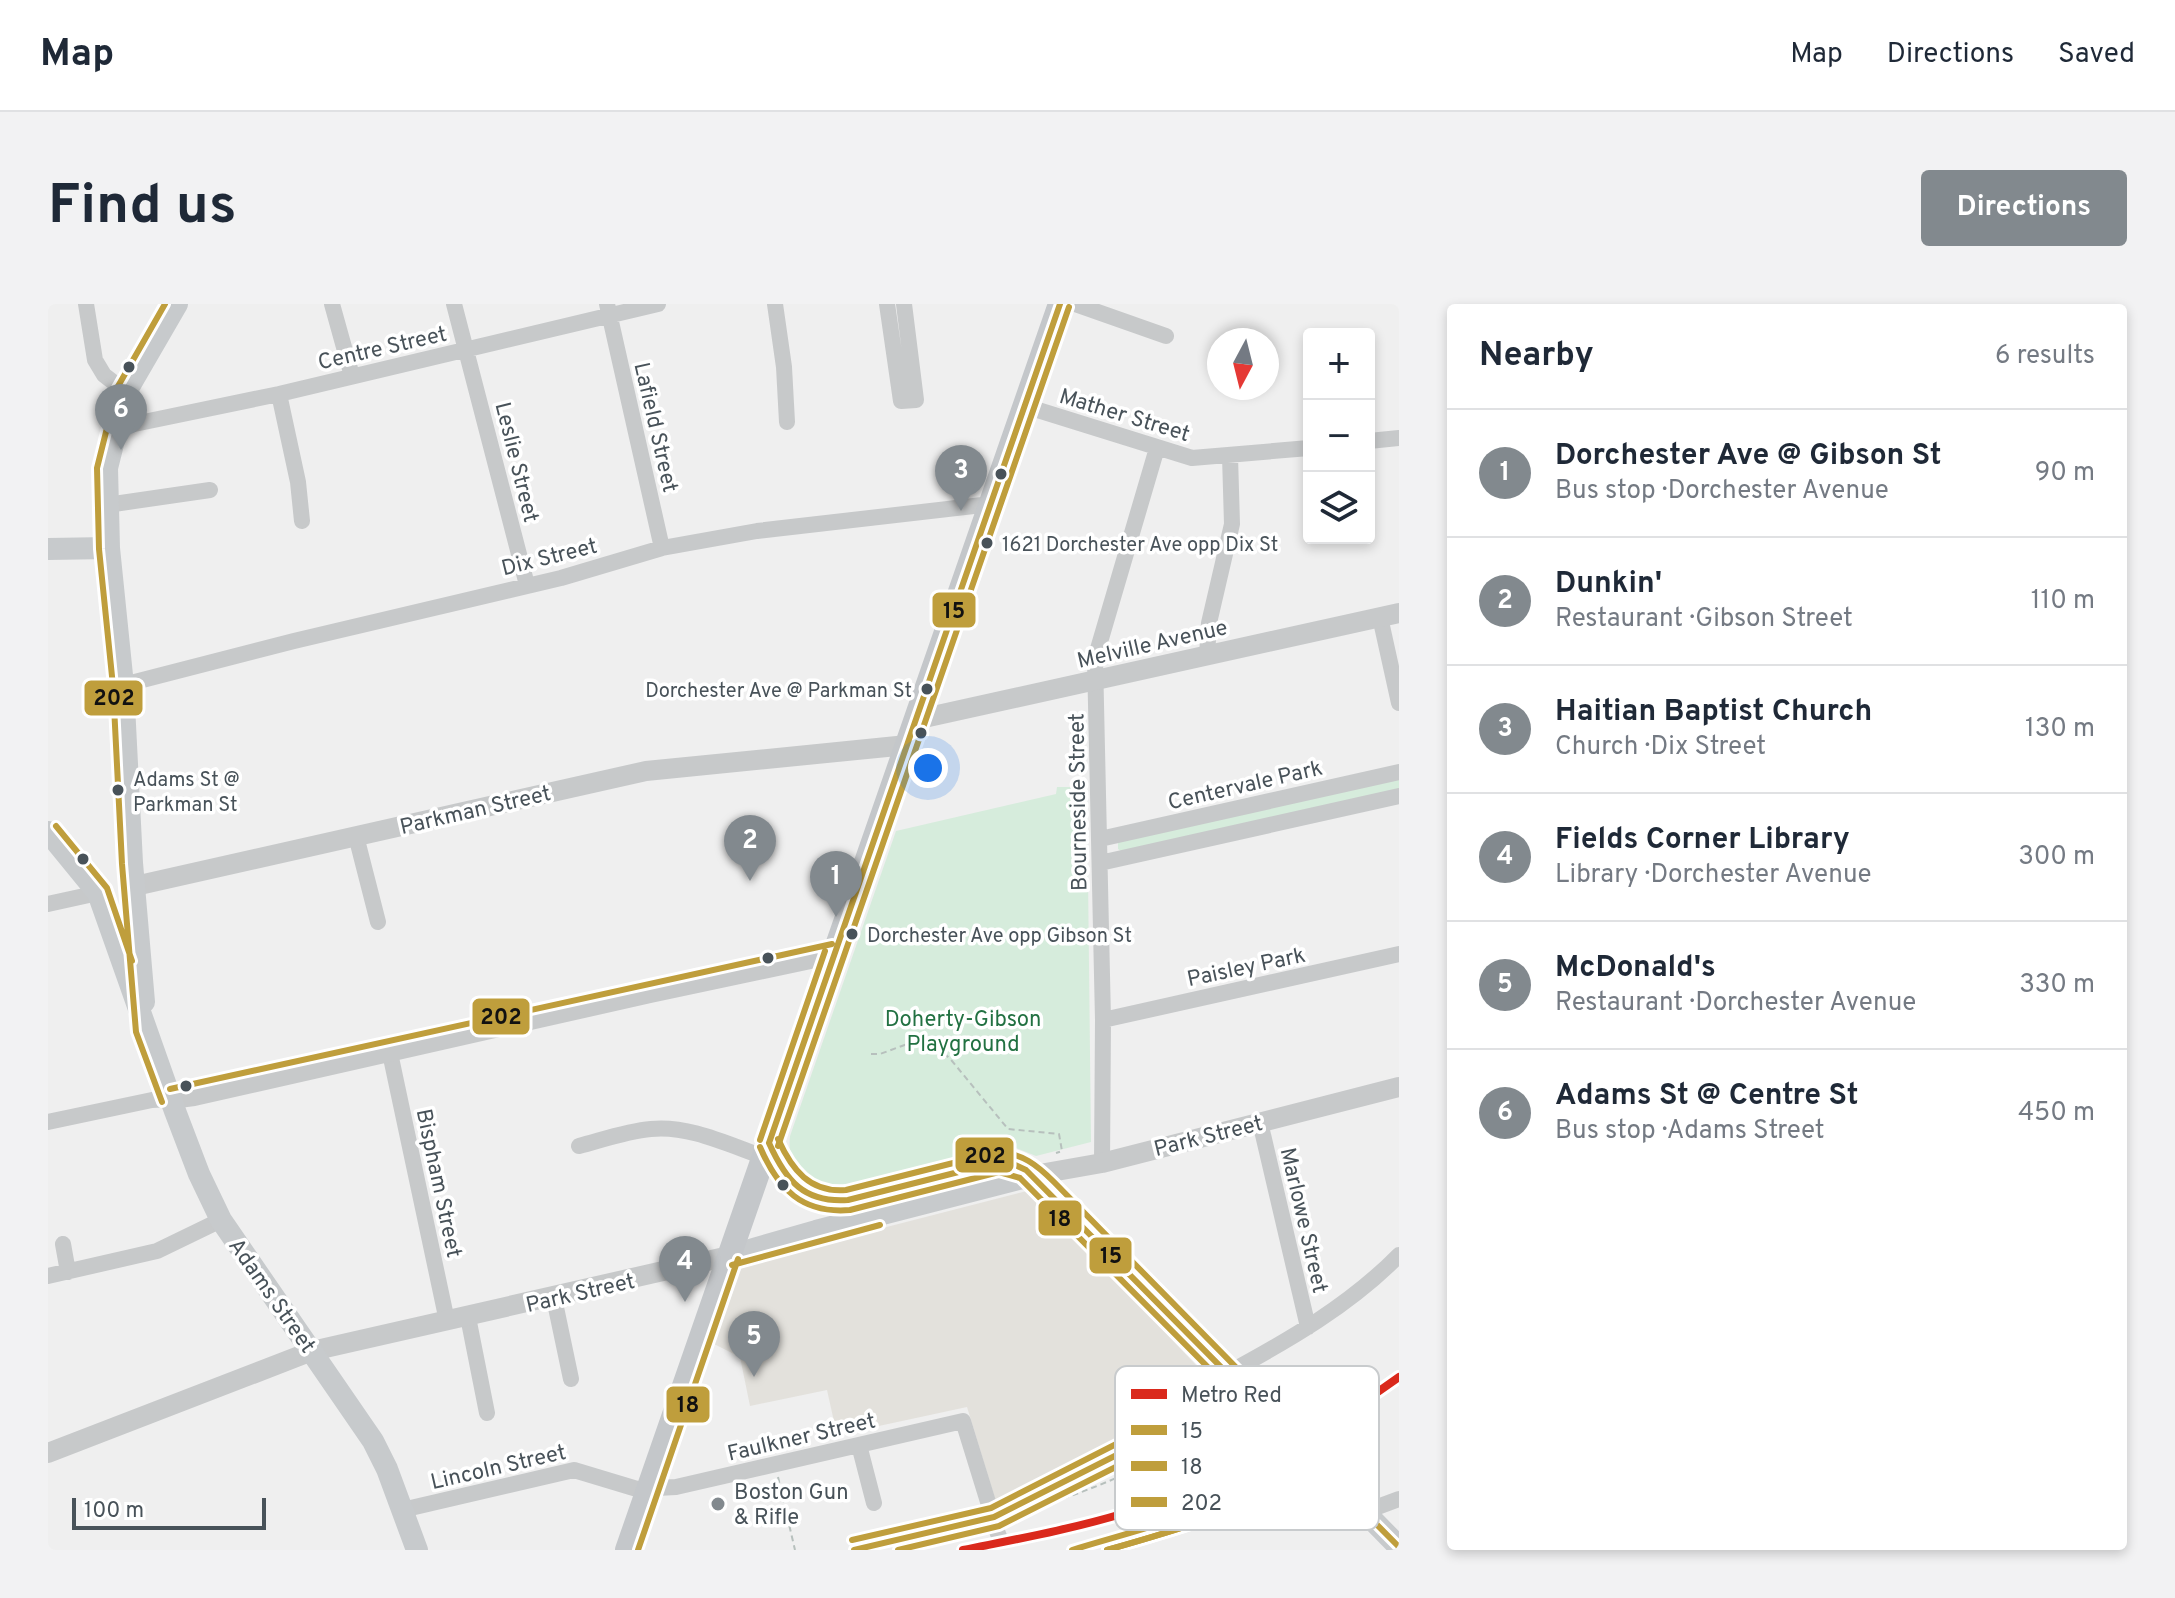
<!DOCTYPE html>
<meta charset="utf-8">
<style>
body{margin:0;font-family:Overpass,sans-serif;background:#f2f2f3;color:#1f2937}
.controls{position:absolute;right:24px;top:24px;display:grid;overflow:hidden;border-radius:8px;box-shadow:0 4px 12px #0003}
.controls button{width:72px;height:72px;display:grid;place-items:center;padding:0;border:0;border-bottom:2px solid #e0e1e3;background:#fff;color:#1f2937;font:40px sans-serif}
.compass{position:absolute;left:1159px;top:24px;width:72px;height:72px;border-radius:50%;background:#fff;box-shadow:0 4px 12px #0003;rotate:187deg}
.scale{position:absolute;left:24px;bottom:20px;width:194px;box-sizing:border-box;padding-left:8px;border:4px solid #485259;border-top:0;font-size:22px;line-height:28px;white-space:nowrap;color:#485259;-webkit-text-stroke:6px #fff;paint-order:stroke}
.you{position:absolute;left:880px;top:464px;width:28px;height:28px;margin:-20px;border:6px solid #fff;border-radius:50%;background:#1a73e8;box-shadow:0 0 0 12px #1a73e833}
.badge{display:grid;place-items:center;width:52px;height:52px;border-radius:50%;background:#82898e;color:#fff;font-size:26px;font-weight:700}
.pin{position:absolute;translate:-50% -66px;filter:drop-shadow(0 2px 4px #0008)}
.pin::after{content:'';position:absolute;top:42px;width:28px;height:24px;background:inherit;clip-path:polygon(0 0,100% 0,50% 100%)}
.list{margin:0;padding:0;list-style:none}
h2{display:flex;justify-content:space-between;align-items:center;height:104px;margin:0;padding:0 32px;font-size:34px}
h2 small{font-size:26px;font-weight:400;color:#747a83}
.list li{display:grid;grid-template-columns:52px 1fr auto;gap:24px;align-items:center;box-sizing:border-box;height:128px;padding:0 32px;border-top:2px solid #e0e1e3}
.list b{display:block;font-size:30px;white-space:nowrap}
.list p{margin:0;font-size:26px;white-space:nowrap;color:#747a83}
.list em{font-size:26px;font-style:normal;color:#747a83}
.icon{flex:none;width:44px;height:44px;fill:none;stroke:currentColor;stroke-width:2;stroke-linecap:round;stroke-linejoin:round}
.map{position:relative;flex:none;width:1351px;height:1246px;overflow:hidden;border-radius:8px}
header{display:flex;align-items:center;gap:48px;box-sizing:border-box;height:112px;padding:0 40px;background:#fff;border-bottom:2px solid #e0e1e3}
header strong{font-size:38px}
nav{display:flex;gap:44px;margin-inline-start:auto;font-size:28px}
.intro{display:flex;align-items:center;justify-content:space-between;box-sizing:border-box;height:192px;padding:0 48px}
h1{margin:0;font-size:56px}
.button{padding:20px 36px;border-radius:8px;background:#82898e;color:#fff;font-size:28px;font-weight:700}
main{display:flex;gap:48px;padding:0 48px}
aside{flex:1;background:#fff;border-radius:8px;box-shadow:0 4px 12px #0003}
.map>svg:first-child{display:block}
.commercial{fill:#e3e1dc}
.green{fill:#d6ecdc}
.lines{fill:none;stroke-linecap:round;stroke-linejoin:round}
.minor-tunnel{stroke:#c5c8ca;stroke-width:16;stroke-dasharray:16 8;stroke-linecap:butt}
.path{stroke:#b7c0bd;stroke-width:2;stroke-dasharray:6 4;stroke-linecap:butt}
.service{stroke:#c7c9ca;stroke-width:8}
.minor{stroke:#c7c9ca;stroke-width:16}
.tertiary{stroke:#c7c9ca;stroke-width:20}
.secondary{stroke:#c7cacc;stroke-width:22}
.primary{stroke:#c4c7ca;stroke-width:24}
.bus-1-casing{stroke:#fff;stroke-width:12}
.bus-2-casing{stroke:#fff;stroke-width:12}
.bus-3-casing{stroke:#fff;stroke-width:12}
.bus-1{stroke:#bf9e3c;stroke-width:6}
.bus-2{stroke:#bf9e3c;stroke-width:6}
.bus-3{stroke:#bf9e3c;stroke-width:6}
.metro-1-casing{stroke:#fff;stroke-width:14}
.metro-1{stroke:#da291c;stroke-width:8}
.bus-dot{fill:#485259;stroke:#fff;stroke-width:3}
.poi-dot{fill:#82898e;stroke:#fff;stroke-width:3}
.labels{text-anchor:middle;stroke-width:7;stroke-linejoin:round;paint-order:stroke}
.bus-label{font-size:20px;fill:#485259;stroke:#fff;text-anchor:start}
.street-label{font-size:22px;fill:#485259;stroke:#fff}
.park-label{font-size:22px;fill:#227142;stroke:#fff}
.poi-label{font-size:22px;fill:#485259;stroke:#fff;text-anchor:start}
.key{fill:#fff;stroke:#c8cbcd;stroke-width:2}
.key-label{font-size:22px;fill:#485259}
.line-badge{stroke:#fff;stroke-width:3}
.pale-badge-label{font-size:22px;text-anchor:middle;font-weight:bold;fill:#111}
</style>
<header>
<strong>Map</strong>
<nav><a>Map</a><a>Directions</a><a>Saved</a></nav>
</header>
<div class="intro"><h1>Find us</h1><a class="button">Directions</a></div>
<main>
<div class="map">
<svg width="1351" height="1246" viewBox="0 0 1351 1246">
<rect width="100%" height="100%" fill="#efefef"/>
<path class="commercial" d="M983,886L1164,1078L1124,1111L1025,1160L949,1201L919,1103L789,1131L779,1086L702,1102L692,1053L666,1040L695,960Z"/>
<path class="green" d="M1351,474V486L1073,547L1070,545V538Z
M1009,483H1039L1043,838L988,852L968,844L799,887C764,891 738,868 742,832L848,527L1008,490Z"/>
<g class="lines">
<path class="minor-tunnel" d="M949,1227L956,1246"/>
<path class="path" d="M823,750H832L873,735L890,743L904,757L960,825L1011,830L1014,847L1008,849
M730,1173L747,1246
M996,1201C1069,1177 1128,1151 1185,1098"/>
<path class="service" d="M723,845C738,878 762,902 800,896L950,858L970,860L982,868
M806,1246L946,1213L1134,1118L1187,1077
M1024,1246C1102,1222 1198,1202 1265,1156"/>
<path class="minor" d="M38,0L47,56L56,71L78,88
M284,0L304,72
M406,0L479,281
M559,0L614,244
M727,0L736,63L739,118
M839,0L853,97L868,96L856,0
M1027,0L1118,32
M231,90L250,178L254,217
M977,102L1144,154L1261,144
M67,124L231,90L610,0
M1321,137L1351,134
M59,201L162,186
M1332,313L1351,399
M1159,352L1161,319L1184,220L1182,152
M75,381L246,337L513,274L614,244L709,227L943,200
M308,532L330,618
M1052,535L1351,468
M1052,559L1351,492
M0,600L50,589
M1055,716L1351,650
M342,749L399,1017
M0,818L104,796L123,795
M1212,818L1260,1023
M531,842C554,836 579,827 603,825C641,821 681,841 716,853
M1054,859L1055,716L1047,355L1109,144
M15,940L20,968
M0,972L109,947L173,916
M506,994L523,1075
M420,1013L439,1109
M1180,1069C1241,1036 1302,1001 1351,951
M811,1141L826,1199
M354,1206L526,1166L589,1185L628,1183L915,1117L949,1227
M1316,1208L1351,1195"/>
<path class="tertiary" d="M867,416L1351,309
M87,582L598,467L859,441
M123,795L146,792L602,689L786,650
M986,871L1054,859L1351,783
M0,1149L264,1047L681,952"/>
<path class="secondary" d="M0,245L61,244
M0,528L50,589L127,807L151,870L173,916L325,1137L339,1165L369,1246
M96,698L84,559L75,381L61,244L59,164L78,88L129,0
M681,952L768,927L986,871L1351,1243"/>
<path class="primary" d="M579,1246L1012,0"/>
<g class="bus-1-casing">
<path id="bus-1" d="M721,839L1012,0
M721,839C738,877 756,899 800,896L950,858L965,860L978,866L1351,1243
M806,1246L946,1213L1134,1118L1188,1077
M1024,1246C1107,1221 1191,1201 1266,1156"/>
</g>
<g class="bus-2-casing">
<path id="bus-2" d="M730,842L1021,3
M712,843C730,885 754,910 802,906L951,868L972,874L1259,1163
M684,961L832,921
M590,1246L690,955
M850,1246L951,1222L1139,1127L1194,1085
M1059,1246C1133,1225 1205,1204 1271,1165"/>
</g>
<g class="bus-3-casing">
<path id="bus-3" d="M8,522L59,584L84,657
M122,785L784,640
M114,798L88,728L74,560L65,382L51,245L49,164L69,84L117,0
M730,835C744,866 762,889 798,886L949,848C974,849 989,861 1006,878L1275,1152L1276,1158L1272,1164C1206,1204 1133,1225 1059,1246
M712,836L777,647
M804,1236L943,1204L1129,1109L1182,1069"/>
</g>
<use href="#bus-1" class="bus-1"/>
<use href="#bus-2" class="bus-2"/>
<use href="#bus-3" class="bus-3"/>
<g class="metro-1-casing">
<path id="metro-1" d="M915,1246C969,1235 1024,1225 1077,1209C1177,1181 1268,1134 1351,1073"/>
</g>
<use href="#metro-1" class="metro-1"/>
</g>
<g class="bus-dot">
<circle cx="81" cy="63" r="7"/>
<circle cx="953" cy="170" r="7"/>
<circle cx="939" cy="239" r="7"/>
<circle cx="879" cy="385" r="7"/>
<circle cx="873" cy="429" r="7"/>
<circle cx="70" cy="486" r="7"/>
<circle cx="35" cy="555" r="7"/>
<circle cx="804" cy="630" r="7"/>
<circle cx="720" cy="654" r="7"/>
<circle cx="138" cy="782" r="7"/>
<circle cx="735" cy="881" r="7"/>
</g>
<circle class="poi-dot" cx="670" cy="1200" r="8"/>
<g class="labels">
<g class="bus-label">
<text x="954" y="247">1621 Dorchester Ave opp Dix St</text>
<text x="864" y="393" text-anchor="end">Dorchester Ave @ Parkman St</text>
<text x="85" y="482">Adams St @<tspan x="85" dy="25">Parkman St</tspan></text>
<text x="819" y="638">Dorchester Ave opp Gibson St</text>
</g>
<g class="street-label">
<text transform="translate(334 43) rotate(-13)" y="8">Centre Street</text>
<text transform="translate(1077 110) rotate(17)" y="8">Mather Street</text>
<text transform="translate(609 123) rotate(77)" y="8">Lafield Street</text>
<text transform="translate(470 158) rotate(76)" y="8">Leslie Street</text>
<text transform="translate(501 252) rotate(-14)" y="8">Dix Street</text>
<text transform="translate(1104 339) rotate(-13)" y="8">Melville Avenue</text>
<text transform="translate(1197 480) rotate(-13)" y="8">Centervale Park</text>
<text transform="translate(1029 498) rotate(-91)" y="8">Bourneside Street</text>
<text transform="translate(427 505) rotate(-13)" y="8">Parkman Street</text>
<text transform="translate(1198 662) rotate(-12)" y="8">Paisley Park</text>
<text transform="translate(1160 831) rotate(-14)" y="8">Park Street</text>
<text transform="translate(392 879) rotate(78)" y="8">Bispham Street</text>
<text transform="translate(1257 916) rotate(77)" y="8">Marlowe Street</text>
<text transform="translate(532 988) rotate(-13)" y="8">Park Street</text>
<text transform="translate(225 991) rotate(55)" y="8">Adams Street</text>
<text transform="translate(753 1132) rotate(-13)" y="8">Faulkner Street</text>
<text transform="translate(450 1162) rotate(-13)" y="8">Lincoln Street</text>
</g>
<g class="park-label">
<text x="915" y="722">Doherty-Gibson<tspan x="915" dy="25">Playground</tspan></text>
</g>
<g class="poi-label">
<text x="686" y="1195">Boston Gun<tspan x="686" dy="25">&amp; Rifle</tspan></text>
</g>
</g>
<rect x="1067" y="1062" width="264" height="164" rx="12" class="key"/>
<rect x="1083" y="1085" width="36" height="10" fill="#da291c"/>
<rect x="1083" y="1121" width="36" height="10" fill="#bf9e3c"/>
<rect x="1083" y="1157" width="36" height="10" fill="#bf9e3c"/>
<rect x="1083" y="1193" width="36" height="10" fill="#bf9e3c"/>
<g class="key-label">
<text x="1133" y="1098">Metro Red</text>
<text x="1133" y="1134">15</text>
<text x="1133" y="1170">18</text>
<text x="1133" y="1206">202</text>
</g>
<g class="line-badge">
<rect x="883" y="287" width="46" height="38" rx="8" fill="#bf9e3c"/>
<rect x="35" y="375" width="61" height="38" rx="8" fill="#bf9e3c"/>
<rect x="423" y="693" width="60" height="39" rx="8" fill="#bf9e3c"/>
<rect x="906" y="832" width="61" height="38" rx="8" fill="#bf9e3c"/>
<rect x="989" y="895" width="46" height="38" rx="8" fill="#bf9e3c"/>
<rect x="1040" y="932" width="45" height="39" rx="8" fill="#bf9e3c"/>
<rect x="617" y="1081" width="46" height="39" rx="8" fill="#bf9e3c"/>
</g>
<g class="pale-badge-label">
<text x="906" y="314">15</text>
<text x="66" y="401">202</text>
<text x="453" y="720">202</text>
<text x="937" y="859">202</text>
<text x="1012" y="922">18</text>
<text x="1063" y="959">15</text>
<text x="640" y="1108">18</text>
</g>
</svg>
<div class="controls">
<button>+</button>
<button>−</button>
<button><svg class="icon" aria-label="layers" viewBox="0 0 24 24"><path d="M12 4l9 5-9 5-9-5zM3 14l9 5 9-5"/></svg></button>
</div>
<svg class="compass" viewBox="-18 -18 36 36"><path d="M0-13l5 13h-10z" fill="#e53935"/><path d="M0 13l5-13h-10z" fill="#747a83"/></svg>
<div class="scale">100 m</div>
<div class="you"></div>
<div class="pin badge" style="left:788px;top:613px">1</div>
<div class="pin badge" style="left:702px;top:577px">2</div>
<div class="pin badge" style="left:913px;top:207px">3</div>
<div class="pin badge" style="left:637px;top:998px">4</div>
<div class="pin badge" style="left:706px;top:1073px">5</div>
<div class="pin badge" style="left:73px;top:146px">6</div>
</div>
<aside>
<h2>Nearby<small>6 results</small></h2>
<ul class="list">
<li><span class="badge">1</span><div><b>Dorchester Ave @ Gibson St</b><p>Bus stop · Dorchester Avenue</p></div><em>90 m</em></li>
<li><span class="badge">2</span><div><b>Dunkin'</b><p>Restaurant · Gibson Street</p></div><em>110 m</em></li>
<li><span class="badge">3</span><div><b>Haitian Baptist Church</b><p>Church · Dix Street</p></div><em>130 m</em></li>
<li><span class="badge">4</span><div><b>Fields Corner Library</b><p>Library · Dorchester Avenue</p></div><em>300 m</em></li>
<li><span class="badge">5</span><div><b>McDonald's</b><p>Restaurant · Dorchester Avenue</p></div><em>330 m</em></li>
<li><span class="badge">6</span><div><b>Adams St @ Centre St</b><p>Bus stop · Adams Street</p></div><em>450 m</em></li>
</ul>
</aside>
</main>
